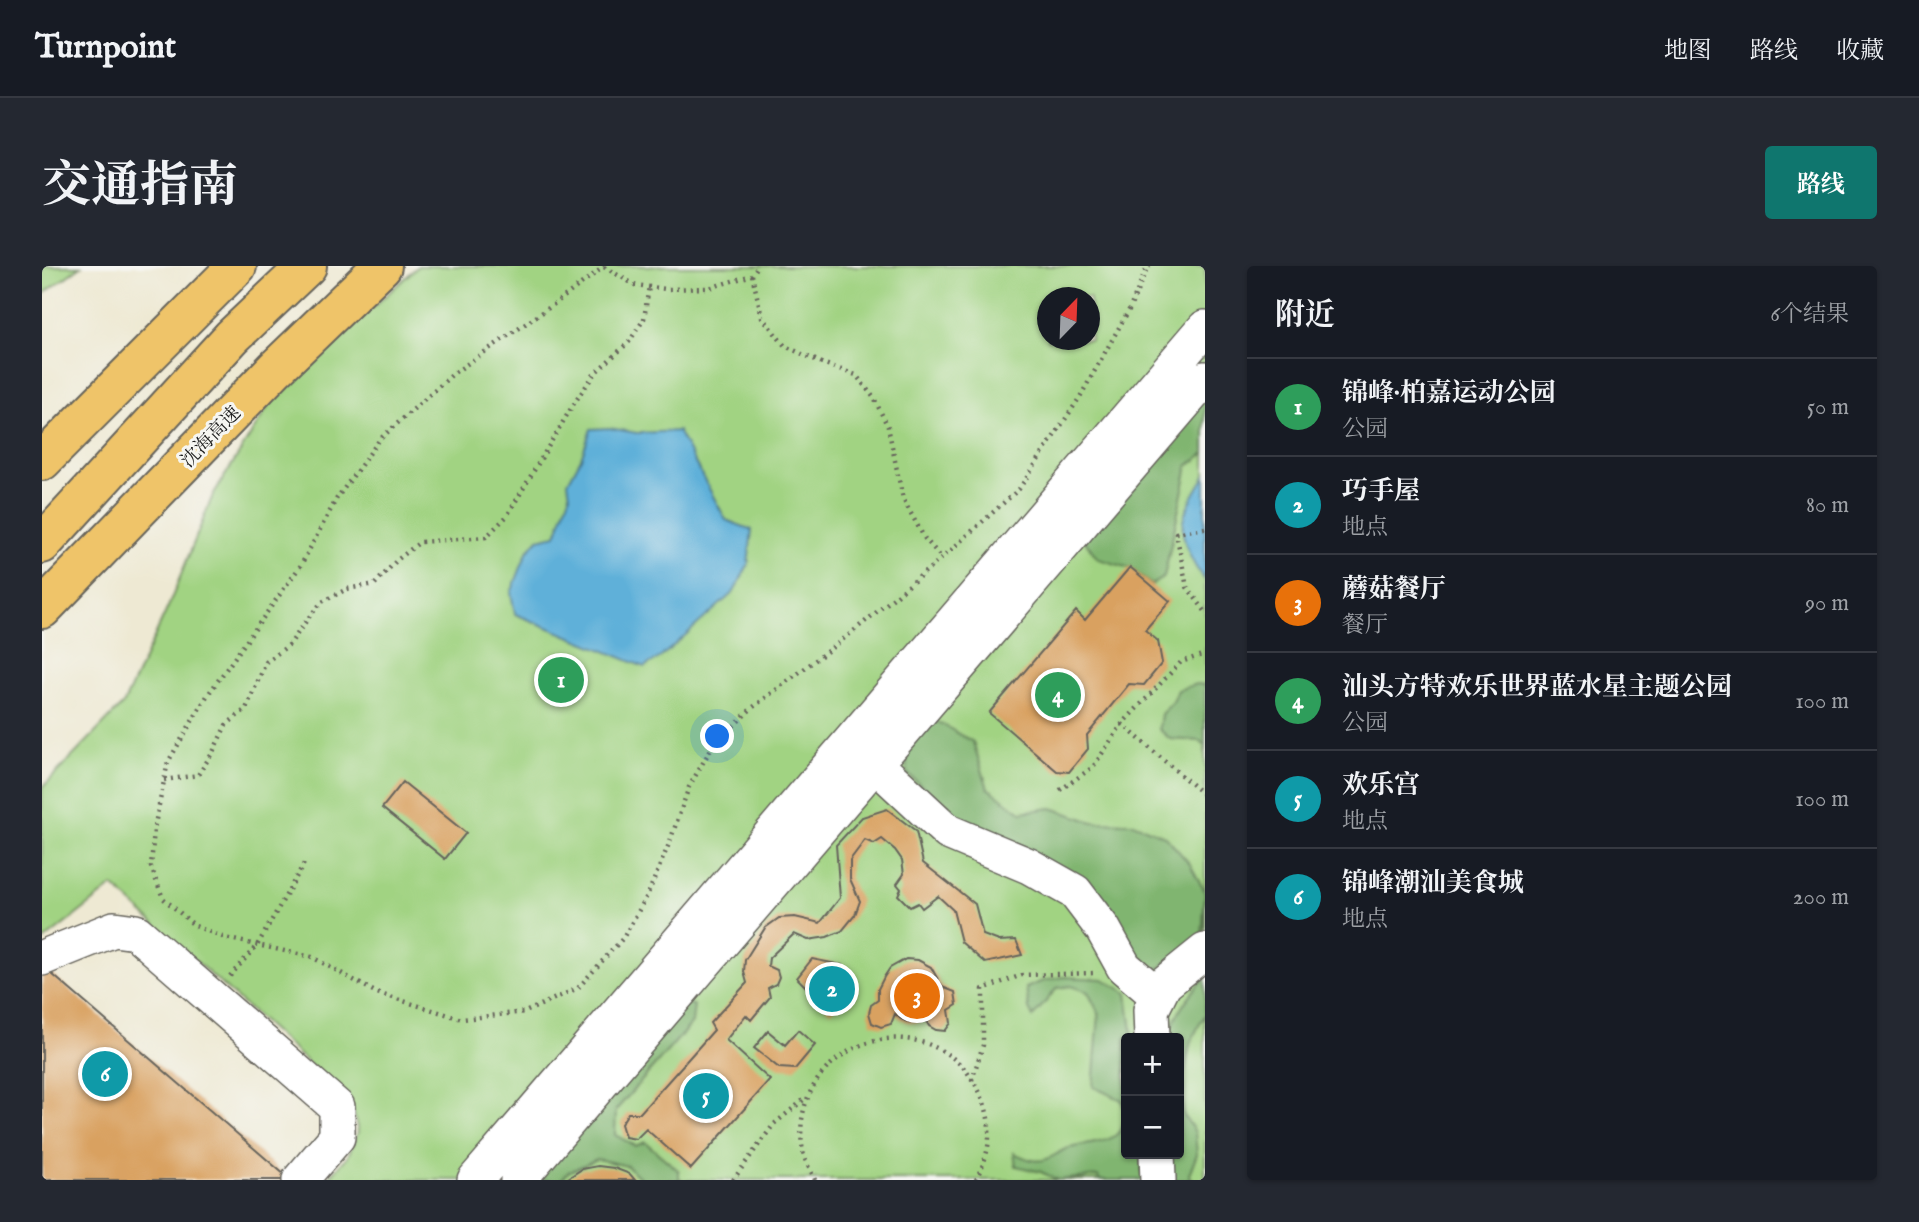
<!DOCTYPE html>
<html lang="zh">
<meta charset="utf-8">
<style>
body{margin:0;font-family:"IM FELL English","Noto Serif SC",serif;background:#242831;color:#f1f3f6}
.controls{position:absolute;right:21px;bottom:21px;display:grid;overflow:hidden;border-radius:7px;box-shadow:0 2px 5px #0004}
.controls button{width:63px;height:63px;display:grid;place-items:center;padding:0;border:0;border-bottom:2px solid #363941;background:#171b24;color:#f1f3f6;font:35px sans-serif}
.compass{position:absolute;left:995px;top:21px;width:63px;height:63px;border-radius:50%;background:#171b24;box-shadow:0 2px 5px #0004;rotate:23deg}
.you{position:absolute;left:676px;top:471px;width:24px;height:24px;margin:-18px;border:5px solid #fff;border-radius:50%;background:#1a73e8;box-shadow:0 0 0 10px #1a73e833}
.badge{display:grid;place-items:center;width:46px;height:46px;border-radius:50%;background:#0f766e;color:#fff;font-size:23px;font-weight:700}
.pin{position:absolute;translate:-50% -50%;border:4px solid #fff;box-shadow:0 2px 7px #0006}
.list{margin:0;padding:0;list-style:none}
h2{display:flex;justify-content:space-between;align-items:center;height:91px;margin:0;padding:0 28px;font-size:30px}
h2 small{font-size:23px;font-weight:400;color:#9ea1a6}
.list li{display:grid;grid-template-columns:46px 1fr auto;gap:21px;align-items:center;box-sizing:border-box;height:98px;padding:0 28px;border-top:2px solid #363941}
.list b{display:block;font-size:26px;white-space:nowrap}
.list p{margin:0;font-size:23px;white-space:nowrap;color:#9ea1a6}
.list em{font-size:23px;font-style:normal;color:#9ea1a6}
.map{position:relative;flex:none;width:1163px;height:914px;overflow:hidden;border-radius:7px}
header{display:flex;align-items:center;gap:42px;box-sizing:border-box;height:98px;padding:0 35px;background:#171b24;border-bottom:2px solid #363941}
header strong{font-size:33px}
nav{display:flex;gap:38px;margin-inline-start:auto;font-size:24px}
.intro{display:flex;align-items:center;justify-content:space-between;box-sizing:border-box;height:168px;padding:0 42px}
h1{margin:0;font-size:49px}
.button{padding:18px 32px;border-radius:7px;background:#0f766e;color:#fff;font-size:24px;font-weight:700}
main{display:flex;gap:42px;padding:0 42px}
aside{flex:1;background:#171b24;border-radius:7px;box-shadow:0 2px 5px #0004}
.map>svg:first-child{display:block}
.green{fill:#a1d382;stroke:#5e784f;stroke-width:2;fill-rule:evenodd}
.forest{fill:#80b570;stroke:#4e6846;stroke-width:2}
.water{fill:#5eb0d9;stroke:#3d667a;stroke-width:2}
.building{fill:#d9a160}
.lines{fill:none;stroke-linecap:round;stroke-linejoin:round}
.minor-casing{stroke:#66645c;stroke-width:38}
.highway-casing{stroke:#66645c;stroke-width:42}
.path{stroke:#66645c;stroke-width:4.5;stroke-dasharray:2 5;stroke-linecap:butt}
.minor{stroke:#fff;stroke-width:35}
.highway{stroke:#efc469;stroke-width:38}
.labels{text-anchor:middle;stroke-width:6;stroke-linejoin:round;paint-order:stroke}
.street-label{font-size:19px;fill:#1c1c1c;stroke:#f6f6f2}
</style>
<header>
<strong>Turnpoint</strong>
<nav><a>地图</a><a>路线</a><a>收藏</a></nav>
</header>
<div class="intro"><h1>交通指南</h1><a class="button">路线</a></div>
<main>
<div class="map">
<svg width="1163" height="914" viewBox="0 0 1163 914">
<rect width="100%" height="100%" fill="#f6f6f2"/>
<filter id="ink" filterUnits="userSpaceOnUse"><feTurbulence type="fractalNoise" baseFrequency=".0143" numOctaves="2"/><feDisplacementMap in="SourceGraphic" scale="14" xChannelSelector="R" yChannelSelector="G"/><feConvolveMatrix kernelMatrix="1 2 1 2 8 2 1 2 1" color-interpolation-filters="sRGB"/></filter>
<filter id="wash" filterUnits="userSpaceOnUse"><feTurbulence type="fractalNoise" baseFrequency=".00686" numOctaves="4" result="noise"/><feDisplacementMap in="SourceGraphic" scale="28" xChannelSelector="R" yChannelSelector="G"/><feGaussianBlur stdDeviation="1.57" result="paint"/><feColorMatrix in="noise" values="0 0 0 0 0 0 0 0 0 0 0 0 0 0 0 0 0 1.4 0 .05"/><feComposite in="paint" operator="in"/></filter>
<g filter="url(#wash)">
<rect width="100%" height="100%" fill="#eee9d3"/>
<path class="green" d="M0,0H39L0,29Z
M376,0H1163V914H285L306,890L316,866L309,836L71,620L0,676V522L82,437L126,341L171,229L231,133ZM1006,32H1048V74H1006ZM1084,772H1137V888H1084Z"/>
<path class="forest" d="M1163,131V187L1146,200L1122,311L1109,319L1088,302L1056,293L1040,271Z
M1154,418L1163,419V480L1158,475L1128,473L1117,463L1119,448L1131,436L1136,424Z
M889,452L931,476L946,522L979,546L1010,542L1051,556L1091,557L1123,570L1148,598L1163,626L1160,672L1109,708L1092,692L1065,639L1024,604L926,562L865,507L864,480Z
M1163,710V748L1149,775L1142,810L1141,848L1153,866L1155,888L1147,909L1150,914H1129V888H1137V772H1126C1132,748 1148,729 1163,710Z
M1021,711L1061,713L1085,727L1091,772H1084V888H1099L1100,914H1057L1056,910L1016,914L999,906L974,900L972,887C988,894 996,899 1013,889C1018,886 1022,883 1027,882C1060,875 1091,877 1080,834L1051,821L1057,748L1046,726L1029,720L1015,722L991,751L987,743L984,722L1001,715Z
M640,737L652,739L650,757L574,844L573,869L593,880L603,876L637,905V914H601L585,900L555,893L526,906L519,914H489Z"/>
<path class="water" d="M567,162L595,167L636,165L684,254L710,264L706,299L692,326L619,391L602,401L473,348L469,327L485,286L496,273L514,269L528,230L526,216L539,192L549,163Z
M1163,210V314C1151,300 1136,270 1142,251C1146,237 1155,223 1163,210Z"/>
<g id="blocks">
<path class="building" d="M1088,301L1128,335L1103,364L1116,375L1120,397L1102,419L1087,418L1045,469L1046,483L1027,506L1015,505L947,447L1034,345L1043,354Z
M361,516L424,567L403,593L340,542Z
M845,543L874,565L881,597L933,638L941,669L957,675L974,674L980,689L943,697L919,676L911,644L896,630L880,642L876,637L868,641L856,629L859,623L855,618L862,608L860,594L853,584L840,573L832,578L823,574L808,594V613L818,635L813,649L800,665L785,671L766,674L752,668L727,692L726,700L735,704L737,711L734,718L726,722L728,731L709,754L704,749L684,774L728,814L649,903L604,863L594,873L583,871L579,858L586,847H598L672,764L668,757L705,717L702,706L703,694L723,662L737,652L753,651L778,657L798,632L794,579L820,551Z
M770,693L800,699L802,717L814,716V729L808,738L798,734L789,746L755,712Z
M864,693L876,694L889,701L900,721L913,726L915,739L907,744L909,757L903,765L894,764L887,760L883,753L875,757L866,756L859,753L853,748L849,758L839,761L830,757L827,747L829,739L836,734V723L842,711L848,702Z
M3,702L244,910L241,914H0V705Z
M756,764L773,779L753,803L737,802L712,782L726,765L743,779Z
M556,900L572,902L588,908L593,914H523L540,903Z"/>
</g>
</g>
<g filter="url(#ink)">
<use href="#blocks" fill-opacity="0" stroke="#66645c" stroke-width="2"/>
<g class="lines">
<g class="minor-casing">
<path id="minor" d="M833,498L906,566L987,600L1033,626L1061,663L1082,701L1116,730
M0,692L72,663L94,666L295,841V871L258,914
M1110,772L1109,744L1122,718L1163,685
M1115,888L1116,914
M433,914L1163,62
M476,914L1163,113"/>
</g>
<g class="highway-casing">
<path id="highway" d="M0,195L195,0
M0,278L190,71L265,0
M0,343L233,103L340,0"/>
</g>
<path class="path" d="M563,0L511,39L412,107L338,173L295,232L259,299L165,430L126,496L112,563L109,601L121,632L153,660L183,672L270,691L335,727L420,753L483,746L536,722L581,672L605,630L627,578L647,521L670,481L710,442L808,368L900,292L977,223L1038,131L1088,42L1105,2L1108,0
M562,1L593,19L624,23L667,22L710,9L716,0
M710,9L720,51L743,80L780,97L814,109L832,132L846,161L861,233L883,273L900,292
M1163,262L1134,267L1145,321L1163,345
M1080,458L1163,530
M122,514L156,509L171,486L184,459L204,443L224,396L248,378L267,351L280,336L305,323L333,318L355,294L378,276L444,271L465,250L531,139L553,107L587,76L602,53L607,20
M1018,524L1051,501L1080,458L1139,396L1163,388
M188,710L216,678L264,594
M930,814L941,779V723L980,709L1054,707
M691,914L732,858L765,831
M773,914C770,906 764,898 762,890C740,796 852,734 920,800C925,805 929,812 933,818C946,838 951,866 944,889C942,898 937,906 934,914"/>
<use href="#minor" class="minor"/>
<use href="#highway" class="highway"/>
</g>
</g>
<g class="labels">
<g class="street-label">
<text transform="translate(168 170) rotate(-46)" y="7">沈海高速</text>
</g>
</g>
</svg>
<div class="controls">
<button>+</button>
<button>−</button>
</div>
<svg class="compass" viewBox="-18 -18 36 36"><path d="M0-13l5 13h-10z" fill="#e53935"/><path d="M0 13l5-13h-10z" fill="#9ea1a6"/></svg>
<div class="you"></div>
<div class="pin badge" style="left:519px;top:414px;background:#2e9e5b">1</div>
<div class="pin badge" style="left:790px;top:723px;background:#0f9aa8">2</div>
<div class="pin badge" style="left:875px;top:730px;background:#e8710a">3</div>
<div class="pin badge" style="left:1016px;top:429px;background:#2e9e5b">4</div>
<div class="pin badge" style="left:664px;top:830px;background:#0f9aa8">5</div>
<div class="pin badge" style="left:63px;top:808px;background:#0f9aa8">6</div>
</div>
<aside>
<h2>附近<small>6个结果</small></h2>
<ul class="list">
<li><span class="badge" style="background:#2e9e5b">1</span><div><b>锦峰·柏嘉运动公园</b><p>公园</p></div><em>50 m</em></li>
<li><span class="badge" style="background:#0f9aa8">2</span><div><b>巧手屋</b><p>地点</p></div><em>80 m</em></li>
<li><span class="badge" style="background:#e8710a">3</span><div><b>蘑菇餐厅</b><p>餐厅</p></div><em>90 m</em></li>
<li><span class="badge" style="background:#2e9e5b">4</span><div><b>汕头方特欢乐世界蓝水星主题公园</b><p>公园</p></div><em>100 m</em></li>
<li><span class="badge" style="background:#0f9aa8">5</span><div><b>欢乐宫</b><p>地点</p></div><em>100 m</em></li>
<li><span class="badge" style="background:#0f9aa8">6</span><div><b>锦峰潮汕美食城</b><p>地点</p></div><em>200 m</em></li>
</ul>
</aside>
</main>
